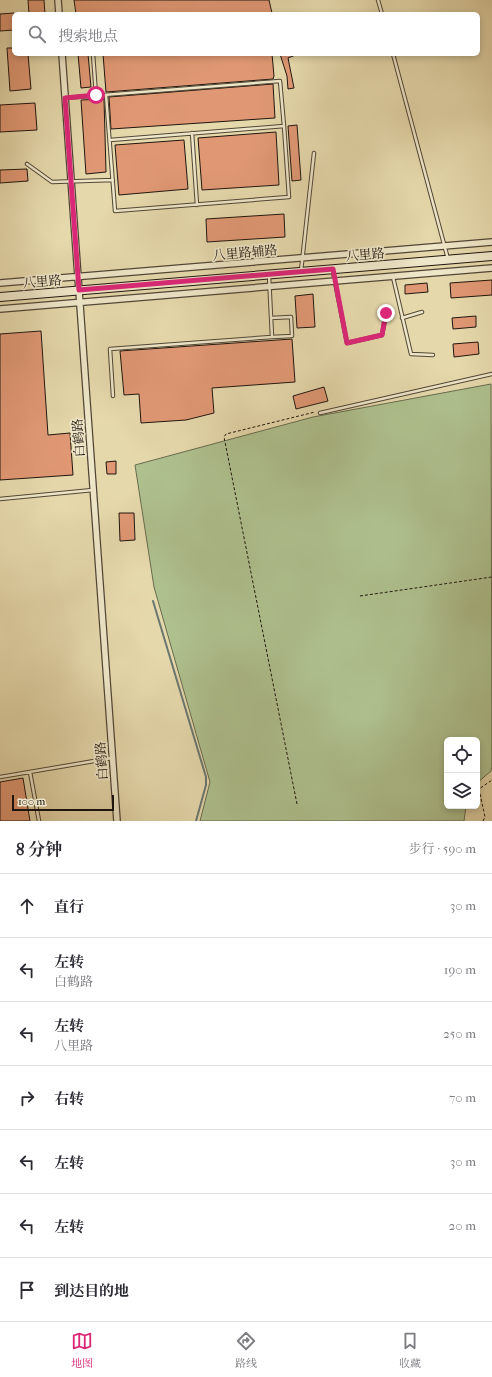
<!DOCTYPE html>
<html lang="zh">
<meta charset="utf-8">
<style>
body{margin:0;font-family:"IM FELL French Canon","Noto Serif SC",serif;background:#f7f7f7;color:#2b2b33}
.controls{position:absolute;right:12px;bottom:12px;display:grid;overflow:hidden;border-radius:6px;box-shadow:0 2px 6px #0003}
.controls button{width:36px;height:36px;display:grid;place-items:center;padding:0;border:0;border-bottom:1px solid #e1e1e2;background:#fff;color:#2b2b33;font:20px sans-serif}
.scale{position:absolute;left:12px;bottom:10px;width:102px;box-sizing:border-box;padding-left:4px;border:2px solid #20160f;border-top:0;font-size:11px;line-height:14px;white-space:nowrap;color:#20160f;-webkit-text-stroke:3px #eee6c8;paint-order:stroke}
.stop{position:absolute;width:12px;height:12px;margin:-9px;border:3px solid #db2777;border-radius:50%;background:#fff}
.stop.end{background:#db2777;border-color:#fff;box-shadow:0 1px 4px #0008}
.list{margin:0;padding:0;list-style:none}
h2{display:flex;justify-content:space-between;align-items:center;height:52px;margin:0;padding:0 16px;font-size:17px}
h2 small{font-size:13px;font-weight:400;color:#7c7c81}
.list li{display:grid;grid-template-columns:26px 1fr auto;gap:12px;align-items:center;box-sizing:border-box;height:64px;padding:0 16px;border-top:1px solid #e1e1e2}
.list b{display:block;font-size:15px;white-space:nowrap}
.list p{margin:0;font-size:13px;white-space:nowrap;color:#7c7c81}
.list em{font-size:13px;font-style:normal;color:#7c7c81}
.icon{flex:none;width:22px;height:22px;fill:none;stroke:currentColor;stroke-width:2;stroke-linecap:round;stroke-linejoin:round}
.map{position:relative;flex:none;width:492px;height:821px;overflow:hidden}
.search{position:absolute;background:#fff;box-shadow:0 2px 6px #0003;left:12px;right:12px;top:12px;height:44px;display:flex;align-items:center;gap:10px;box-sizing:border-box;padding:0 14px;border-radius:6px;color:#7c7c81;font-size:15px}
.sheet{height:500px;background:#fff}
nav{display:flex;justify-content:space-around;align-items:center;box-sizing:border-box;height:56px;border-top:1px solid #e1e1e2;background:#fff;font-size:11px;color:#7c7c81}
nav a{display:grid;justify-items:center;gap:2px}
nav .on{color:#db2777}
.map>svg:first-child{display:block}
.green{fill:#aec08e;stroke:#676b4e}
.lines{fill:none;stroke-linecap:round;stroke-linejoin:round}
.stream{stroke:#697771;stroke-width:2}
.building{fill:#e09874;stroke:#20160f}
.service-casing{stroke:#514636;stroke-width:4.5}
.minor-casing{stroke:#514636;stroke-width:8}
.secondary-casing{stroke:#20160f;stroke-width:10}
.path{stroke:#20160f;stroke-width:1;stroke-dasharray:3 2;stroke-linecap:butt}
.service{stroke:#eee6c8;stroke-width:2.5}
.minor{stroke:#eee6c8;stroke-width:5.5}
.secondary{stroke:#eee6c8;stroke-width:8}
.route{stroke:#db2777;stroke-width:5}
.labels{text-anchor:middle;stroke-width:3.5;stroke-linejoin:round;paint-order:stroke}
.street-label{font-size:13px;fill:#20160f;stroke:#eee6c8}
</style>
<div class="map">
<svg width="492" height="821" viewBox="0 0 492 821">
<rect width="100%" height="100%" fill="#e5d8ab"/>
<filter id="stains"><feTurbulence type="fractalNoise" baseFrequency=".005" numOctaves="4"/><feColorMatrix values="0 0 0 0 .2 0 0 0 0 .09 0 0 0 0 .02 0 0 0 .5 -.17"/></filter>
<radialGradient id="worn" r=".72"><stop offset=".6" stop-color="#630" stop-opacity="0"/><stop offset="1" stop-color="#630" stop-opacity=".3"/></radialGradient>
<path class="green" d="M491,384L492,767L491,771L477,783V740H447V806H466L464,821H200L210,782L154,587L135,465L313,417Z"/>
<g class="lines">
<path class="stream" d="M153,601L206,777V785L196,821"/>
</g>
<path class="building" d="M28,0H44L45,14H29Z
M74,0H269L272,13L76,14Z
M14,13V30L0,31V14Z
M7,48H14V54H28L31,89L10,91Z
M78,54H88L91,87L81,88Z
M103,54H272L274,76L273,79L106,92Z
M280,54H298L288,58L294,88L288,89L287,76Z
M273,84L275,118L111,129L109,97Z
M104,99L106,172L86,174L81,100Z
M35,103L37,130L0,132V105Z
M297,125L301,180L292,181L288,126Z
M276,132L279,185L202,190L198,138Z
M184,140L188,189L119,195L115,145Z
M27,169L28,181L0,183V170Z
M284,214L285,237L207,242L206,219Z
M492,280V295L451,298L450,283Z
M427,283L428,292L405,294V285Z
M313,294L315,327L297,328L295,296Z
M476,316V327L453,329L452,318Z
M41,331L48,435L70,433L73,475L0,480V334Z
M292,339L295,382L212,388L214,413L186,420L141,423L139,394L124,395L120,351Z
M478,342L479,354L454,357L453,344Z
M324,387L328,401L296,409L293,396Z
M116,461V474H107L106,462Z
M119,513H134L135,540L120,541Z
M23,778L30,821H0V782Z"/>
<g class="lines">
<g class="service-casing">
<path id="service" d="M378,0L382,14
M93,54L96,95
M393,54L448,259
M106,95L115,211L289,197L284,126L110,140
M65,98L280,81L284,126
M192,133L197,205
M27,164L52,182L113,180
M301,271L314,153
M333,272L347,343L382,335L386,313
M393,277L411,354L433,355
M271,318L291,317L292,336L272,337
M402,318L422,312
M113,396L110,349L272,337L269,276
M320,413L492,374
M0,499L93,490
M30,772L39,821
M0,777L112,758"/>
</g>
<g class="minor-casing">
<path id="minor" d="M58,0L59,14
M62,54L117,821
M0,283L492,242
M0,309L492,268"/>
</g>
<g class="secondary-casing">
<path id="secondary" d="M0,297L492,256"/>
</g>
<path class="path" d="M360,596L492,577
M297,804L224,437L226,434L315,412
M483,821L485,817L479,789L492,780"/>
<use href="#service" class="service"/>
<use href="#minor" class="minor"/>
<use href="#secondary" class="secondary"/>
</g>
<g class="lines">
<path class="route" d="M96,95L65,98L79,290L333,269L347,343L382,335L386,313"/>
</g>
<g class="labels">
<g class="street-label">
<text transform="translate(245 252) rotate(-5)" y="5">八里路辅路</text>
<text transform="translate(365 254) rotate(-5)" y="5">八里路</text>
<text transform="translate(42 281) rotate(-5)" y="5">八里路</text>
<text transform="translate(78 438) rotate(-94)" y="5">白鹤路</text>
<text transform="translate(101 761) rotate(-94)" y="5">白鹤路</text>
</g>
</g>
<rect width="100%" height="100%" filter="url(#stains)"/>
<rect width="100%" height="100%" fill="url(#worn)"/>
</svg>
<div class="controls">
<button><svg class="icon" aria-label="locate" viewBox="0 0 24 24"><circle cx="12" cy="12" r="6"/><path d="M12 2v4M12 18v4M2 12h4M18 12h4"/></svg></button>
<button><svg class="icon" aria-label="layers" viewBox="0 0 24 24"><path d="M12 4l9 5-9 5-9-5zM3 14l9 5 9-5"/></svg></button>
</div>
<div class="scale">100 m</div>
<div class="stop" style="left:96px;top:95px"></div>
<div class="stop end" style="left:386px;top:313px"></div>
<div class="search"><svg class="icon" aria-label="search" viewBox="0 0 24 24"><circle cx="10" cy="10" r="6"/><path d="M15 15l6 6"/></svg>搜索地点</div>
</div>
<section class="sheet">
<h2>8 分钟<small>步行 · 590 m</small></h2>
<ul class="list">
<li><svg class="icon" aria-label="ahead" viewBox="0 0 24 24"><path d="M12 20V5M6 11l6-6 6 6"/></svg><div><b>直行</b></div><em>30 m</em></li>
<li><svg class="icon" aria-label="left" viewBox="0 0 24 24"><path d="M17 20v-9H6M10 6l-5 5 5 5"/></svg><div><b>左转</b><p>白鹤路</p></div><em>190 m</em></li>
<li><svg class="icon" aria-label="left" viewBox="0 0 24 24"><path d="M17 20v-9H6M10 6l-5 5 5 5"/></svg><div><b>左转</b><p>八里路</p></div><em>250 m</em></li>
<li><svg class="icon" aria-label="right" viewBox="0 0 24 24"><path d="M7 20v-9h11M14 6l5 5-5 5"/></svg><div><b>右转</b></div><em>70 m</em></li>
<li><svg class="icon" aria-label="left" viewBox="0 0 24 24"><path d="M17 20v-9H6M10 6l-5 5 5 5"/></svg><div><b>左转</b></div><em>30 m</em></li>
<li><svg class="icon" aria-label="left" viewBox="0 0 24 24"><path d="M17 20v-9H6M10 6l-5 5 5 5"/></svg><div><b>左转</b></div><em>20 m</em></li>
<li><svg class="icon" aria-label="arrive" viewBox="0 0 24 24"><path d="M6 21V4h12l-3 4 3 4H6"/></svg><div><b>到达目的地</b></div></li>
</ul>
</section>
<nav>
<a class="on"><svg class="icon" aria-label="map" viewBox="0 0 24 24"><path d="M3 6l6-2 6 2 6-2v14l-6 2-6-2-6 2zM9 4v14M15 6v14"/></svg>地图</a>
<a><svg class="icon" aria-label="directions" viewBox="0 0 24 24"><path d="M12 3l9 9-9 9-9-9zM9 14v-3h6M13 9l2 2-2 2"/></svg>路线</a>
<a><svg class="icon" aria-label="saved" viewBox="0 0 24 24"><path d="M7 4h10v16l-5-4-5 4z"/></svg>收藏</a>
</nav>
